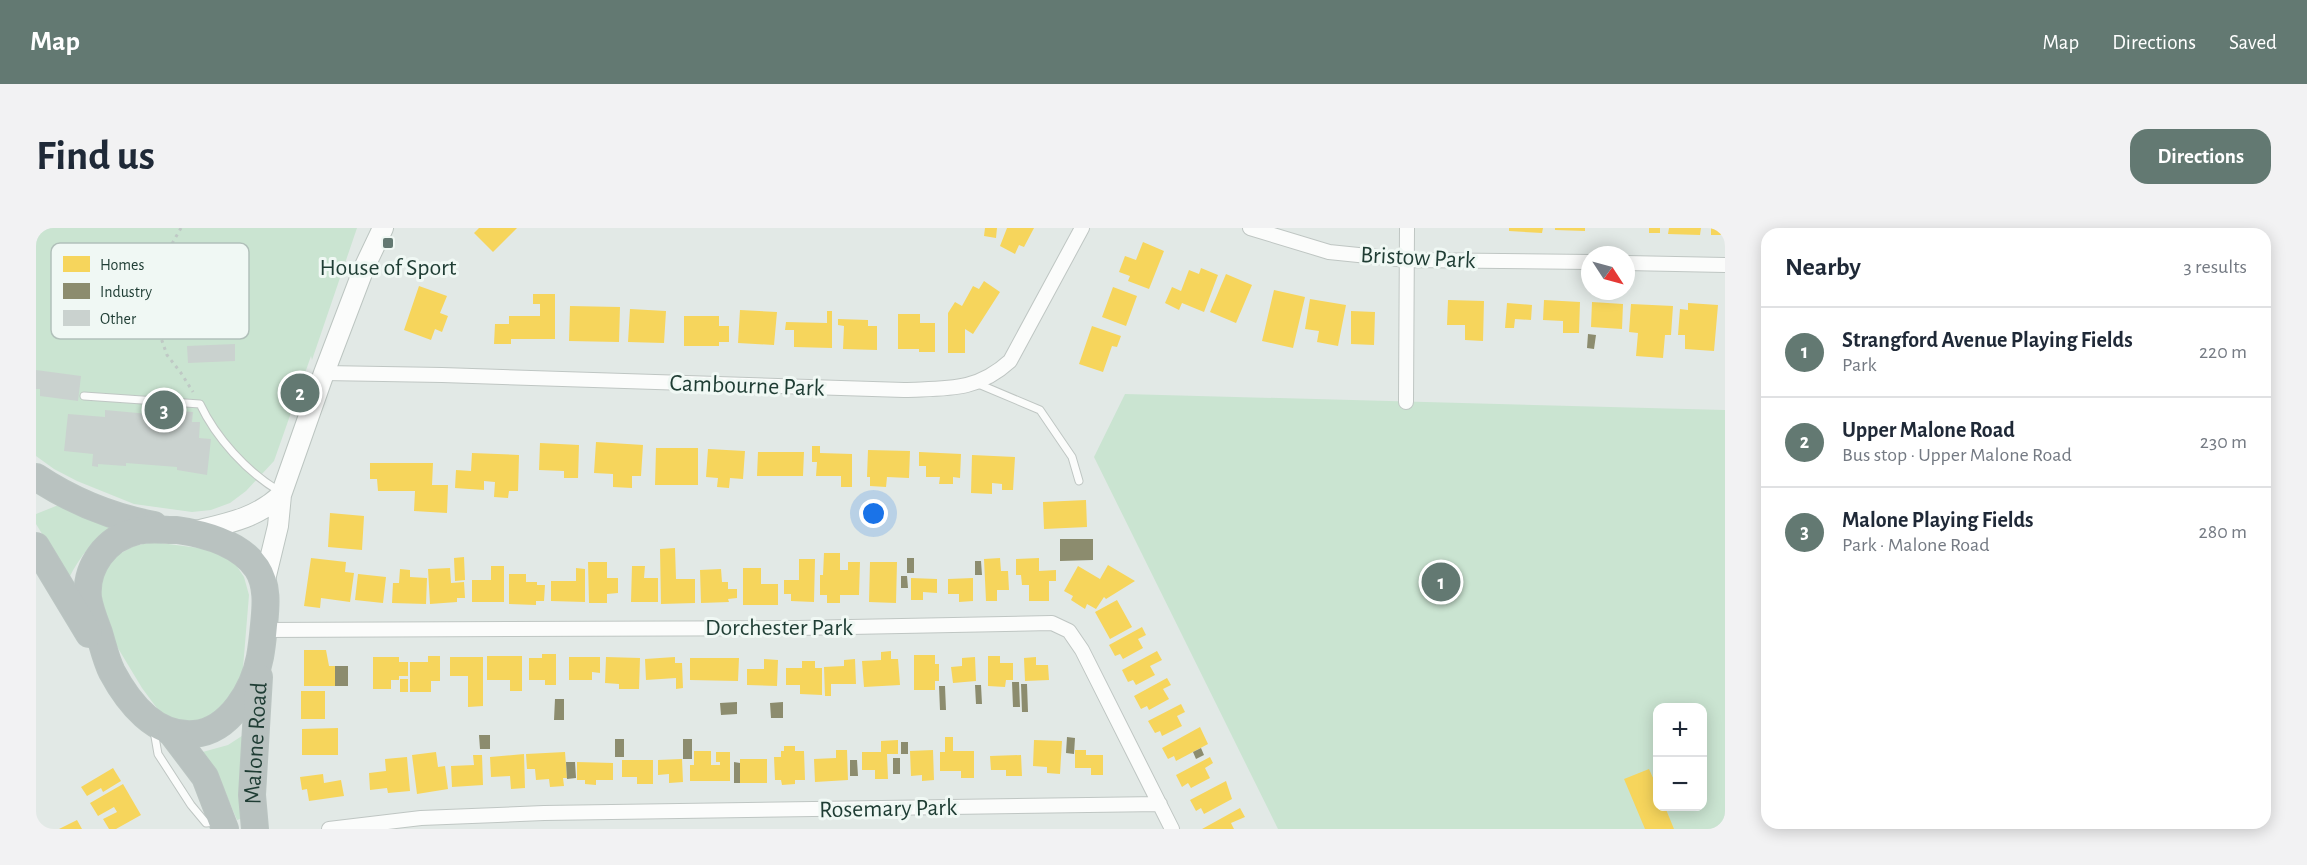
<!DOCTYPE html>
<meta charset="utf-8">
<style>
body{margin:0;font-family:"Alegreya Sans",sans-serif;background:#f2f2f3;color:#1f2937}
.controls{position:absolute;right:18px;bottom:18px;display:grid;overflow:hidden;border-radius:12px;box-shadow:0 3px 15px #0003}
.controls button{width:54px;height:54px;display:grid;place-items:center;padding:0;border:0;border-bottom:2px solid #e0e1e3;background:#fff;color:#1f2937;font:30px sans-serif}
.compass{position:absolute;left:1545px;top:18px;width:54px;height:54px;border-radius:50%;background:#fff;box-shadow:0 3px 15px #0003;rotate:126deg}
.you{position:absolute;left:838px;top:286px;width:21px;height:21px;margin:-15px;border:4px solid #fff;border-radius:50%;background:#1a73e8;box-shadow:0 0 0 9px #1a73e833}
.badge{display:grid;place-items:center;width:39px;height:39px;border-radius:50%;background:#637972;color:#fff;font-size:20px;font-weight:700}
.pin{position:absolute;translate:-50% -50%;border:3px solid #fff;box-shadow:0 2px 6px #0006}
.list{margin:0;padding:0;list-style:none}
h2{display:flex;justify-content:space-between;align-items:center;height:78px;margin:0;padding:0 24px;font-size:26px}
h2 small{font-size:20px;font-weight:400;color:#747a83}
.list li{display:grid;grid-template-columns:39px 1fr auto;gap:18px;align-items:center;box-sizing:border-box;height:90px;padding:0 24px;border-top:2px solid #e0e1e3}
.list b{display:block;font-size:22px;white-space:nowrap}
.list p{margin:0;font-size:20px;white-space:nowrap;color:#747a83}
.list em{font-size:20px;font-style:normal;color:#747a83}
.map{position:relative;flex:none;width:1689px;height:601px;overflow:hidden;border-radius:18px}
header{display:flex;align-items:center;gap:36px;box-sizing:border-box;height:84px;padding:0 30px;background:#637972;color:#fff}
header strong{font-size:28px}
nav{display:flex;gap:33px;margin-inline-start:auto;font-size:21px}
.intro{display:flex;align-items:center;justify-content:space-between;box-sizing:border-box;height:144px;padding:0 36px}
h1{margin:0;font-size:42px}
.button{padding:15px 27px;border-radius:18px;background:#637972;color:#fff;font-size:21px;font-weight:700}
main{display:flex;gap:36px;padding:0 36px}
aside{flex:1;background:#fff;border-radius:18px;box-shadow:0 3px 15px #0003}
.map>svg:first-child{display:block}
.green{fill:#cae4d1;fill-rule:evenodd}
.homes{fill:#f6d55c}
.industry{fill:#8c8c6e}
.building{fill:#cad2cf}
.lines{fill:none;stroke-linecap:round;stroke-linejoin:round}
.lane-casing{stroke:#bfc6c3;stroke-width:9}
.street-casing{stroke:#bfc6c3;stroke-width:16}
.secondary-casing{stroke:#bcc5c1;stroke-width:22}
.highway-casing{stroke:#bbc5c2;stroke-width:28}
.path{stroke:#bfc9c5;stroke-width:3;stroke-dasharray:3 4.5;stroke-linecap:butt}
.lane{stroke:#fbfcfb;stroke-width:7}
.street{stroke:#fbfcfb;stroke-width:14}
.secondary{stroke:#fbfcfb;stroke-width:20}
.highway{stroke:#b9c2c0;stroke-width:26}
.poi-dot{fill:#637972;stroke:#f0f8f4;stroke-width:2}
.labels{text-anchor:middle;stroke-width:6;stroke-linejoin:round;paint-order:stroke}
.street-label{font-size:24px;fill:#1f3d34;stroke:#f0f8f4}
.poi-label{font-size:24px;fill:#1f3d34;stroke:#f0f8f4}
.key{fill:#f0f8f4;stroke:#b1c0ba;stroke-width:1.5}
.key-label{font-size:16px;fill:#1f3d34}
</style>
<header>
<strong>Map</strong>
<nav><a>Map</a><a>Directions</a><a>Saved</a></nav>
</header>
<div class="intro"><h1>Find us</h1><a class="button">Directions</a></div>
<main>
<div class="map">
<svg width="1689" height="601" viewBox="0 0 1689 601">
<rect width="100%" height="100%" fill="#e2e9e6"/>
<path class="green" d="M0,0H321L276,132L275,128L238,233L210,263L194,275L175,282L156,284L98,276L41,253L18,241L0,228Z
M1089,166L1689,182V601H1242L1058,229ZM1622,479H1666V578H1622Z
M25,276L76,298C57,313 44,328 33,350L0,296V286Z
M117,314L178,322L196,331L208,349L213,367L206,452L198,470L171,495L139,493L123,483L106,460L65,392L62,357L69,342L80,328L98,318Z
M212,504L210,589L201,592L182,547L163,525L192,517Z"/>
<path class="homes" d="M443,0H481L457,24L438,5Z
M949,0H961L960,10L948,8Z
M971,0H998L988,19L983,17L979,26L964,18Z
M1473,0H1507L1506,5L1473,3Z
M1519,0H1549V3L1519,2Z
M1613,0H1624V5H1613Z
M1633,0H1665L1664,7L1632,6Z
M1675,0H1689V7H1675Z
M1107,14L1128,23L1113,61L1092,53L1094,48L1083,44L1089,28L1100,32Z
M1165,40L1182,47L1168,84L1146,75L1143,82L1129,75L1136,59L1145,63L1153,42L1163,46Z
M1190,46L1216,57L1200,95L1174,84Z
M948,53L964,64L937,106L929,101V125H912V85L919,74L926,78L937,58L943,61Z
M383,58L411,68L404,85L412,88L406,104L399,101L395,112L368,102Z
M1077,59L1101,68L1090,98L1066,89Z
M1238,62L1269,69L1257,120L1226,113Z
M497,66H519V111H475V116H458L459,96H473V88H504V76H497Z
M1274,71L1310,77L1302,118L1281,114L1283,103L1269,101Z
M1412,72L1448,73L1447,113L1429,112V97H1411Z
M1508,72L1544,74L1543,105H1527V93L1507,92Z
M1556,74L1587,76L1586,101L1555,99Z
M1471,75L1496,77L1495,92L1479,91L1478,100H1469Z
M1652,75L1682,77L1678,123L1649,121V107H1642L1644,81L1652,82Z
M1595,76L1637,78L1635,107H1629L1627,130L1600,128L1602,105L1593,104Z
M534,78L584,79L583,114L533,113Z
M594,81L630,83L628,115L592,114Z
M704,82L741,84L738,117L702,115Z
M791,83H796V120L758,119V102H749L750,94L791,95Z
M1315,83L1339,84L1338,117L1315,116Z
M862,86H884V95H899V124H883V121H862Z
M648,88H683V98H693V114H683V118H648Z
M802,91L832,92V98H841V122L807,121L808,98L802,97Z
M1056,98L1085,108L1081,119L1076,118L1067,144L1043,136Z
M560,214L607,217L605,248H596V260L577,259V246L558,245Z
M504,215L543,217L542,250H528V243L503,242Z
M776,218H784V225L816,226V259H805V248H780L781,234H776Z
M620,220H662V257H619Z
M672,221L709,223L707,251L694,250L693,260L681,259L682,250L670,249Z
M832,222L874,223L873,250L851,249L850,259L834,258V249H831Z
M722,224H768L767,248H721Z
M883,224L925,226L924,250L917,249V256H903L904,249H890V238H883Z
M436,225L483,227L482,263H473L472,270L458,269L459,254L448,253V262L419,260L420,242L435,243Z
M936,227L979,229L977,262H966V256L956,255V266L935,265Z
M334,235H397L396,257H412L411,285L378,283L379,263H342L341,251H334Z
M1050,272L1051,299L1008,301L1007,274Z
M294,285L328,288L326,322L292,319Z
M639,320L640,351H659V375L625,376L624,321Z
M788,325H804V342H812V334H824L823,367H804V375H791V367H784V347H787Z
M428,329L429,352L419,353L418,330Z
M275,330L310,334L309,344L318,345L314,374L285,370L284,380L268,378Z
M964,330L965,343H972L973,362H961V373H950L948,331Z
M1003,330V343L1020,342V353H1013V373H993V357H986L985,347H980V331Z
M763,331H779L778,374L755,373V366H748V352H763Z
M552,334H571V350H582V365L571,366V375H553Z
M834,334H861L860,375L833,374Z
M1072,337L1099,353L1070,371L1068,369L1060,381L1051,376L1049,381L1035,372L1037,368L1028,363L1042,338L1064,351Z
M455,338H468V374H436V352H455Z
M596,338H609L608,350H622V374H595Z
M414,340L415,355L428,354L429,370H421V374L394,376L392,341Z
M540,340L549,341V374L515,373V353H540Z
M707,340H725V356H742V377H707Z
M364,341L374,342V349L391,350L390,376L356,375L357,355H363Z
M685,341L686,354H692V361H701V370L692,371L693,374L665,375L664,342Z
M322,346L350,349L347,375L319,372Z
M473,346H490V354H501V357H509L508,373H500V377L473,376Z
M875,350L901,351V365L887,364V372H875Z
M937,350V373L923,374V366H912V351Z
M1081,372L1096,399L1074,411L1059,384Z
M1106,399L1110,407L1102,411L1107,420L1087,431L1084,426L1079,428L1073,417Z
M268,422H290L293,438H299V458H268Z
M855,423V431H862L864,457L828,459L826,433L845,432V424Z
M1121,423L1126,432L1114,438L1119,447L1100,457L1097,452L1092,454L1086,442Z
M506,426H520V457H509V452H493V430H506Z
M878,427H899V436H903V453H899V462H878Z
M392,428H404V453H395V464H374V434H392Z
M451,428H486V463H474V452H451Z
M952,428H964V435H977V452H970L969,459L952,458Z
M337,429H363V434H372V448H363V452H355V461H337Z
M414,429H447V478L432,479V448H414Z
M533,429H564V445L556,444V452H533Z
M570,429L604,430L603,461H583V456L569,455Z
M639,429V435H646L647,460L640,461V450L610,452L609,431Z
M939,429L940,453L917,455L915,439L926,438V430Z
M1000,429V437H1012L1013,452L989,453L988,430Z
M654,430H703L702,453L654,452Z
M728,431L742,432L741,458L711,457V441H728Z
M819,431L820,456H795V468H789L788,439L808,438V432Z
M766,433H779V440H786V467L764,466V457H750V440H766Z
M1131,450L1135,457L1127,461L1133,471L1113,482L1111,478L1105,481L1098,468Z
M364,451H372V464H364Z
M265,463H289V491H265Z
M1145,476L1149,484L1141,488L1146,498L1126,508L1124,503L1119,505L1112,493Z
M1164,499L1172,516L1140,533L1138,528L1132,531L1126,520Z
M302,500V527H266V501Z
M909,509H917V523H938V550H925V543H904V524H909Z
M862,512V526H851L852,551H839V542H826V524H845V513Z
M998,512L1026,513L1024,546L1011,545V539L997,538Z
M748,518H759V523H768L769,552H759V556L746,557L745,552H739L738,529H745V523H748Z
M800,522H811L812,552L779,554L778,531L800,530Z
M897,522L898,552L886,553V547L875,548L874,523Z
M1039,522H1050V527H1067V547H1055V540H1039Z
M658,523H675V537H684V534H680V524H694V553H654V537H658Z
M400,524L402,539L409,538L412,561L381,566L376,527Z
M529,524L531,550H527L528,558L514,559L513,551L500,552L499,541H491L490,526Z
M488,526L489,560L475,561L474,548L455,549L454,529Z
M437,527H446L447,557L416,559L415,538L438,537Z
M985,527L986,548H970V542H955L954,528Z
M371,529L374,563L352,565L351,560L334,562L333,545L350,543L349,531Z
M1174,529L1177,535L1169,540L1174,550L1155,560L1152,555L1146,559L1140,547Z
M646,531L647,554L633,555V546L622,547V532Z
M704,531H731V555H704Z
M586,532H617V556H601V549H586Z
M541,534L577,535V552H560V557L549,556V552H541Z
M77,540L85,553L67,564L65,560L51,568L45,559Z
M1613,541L1622,561V579H1629L1638,601H1609L1588,551Z
M287,546L288,555L305,552L308,568L273,573L271,561L266,562L264,549Z
M1190,553L1196,571L1168,586L1165,580L1160,583L1154,572Z
M87,556L105,587L80,601H73L67,591L81,584L78,579L62,588L54,575Z
M1204,580L1209,589L1195,595L1198,601H1166Z
M41,592L46,601H23Z"/>
<path class="industry" d="M1552,106L1560,107L1558,121L1551,120Z
M1024,311H1057V332L1024,333Z
M871,330H878V345H871Z
M939,333H945L946,347H939Z
M865,348H871L872,360H865Z
M299,438H312V458H299Z
M976,454H983L984,479H977Z
M985,456H991L992,484H986Z
M939,457H945L946,476H940Z
M903,458H909L910,482H904Z
M519,471H528V492H518Z
M701,474V486L685,487L684,475Z
M747,474V490H735L734,475Z
M443,507H454V521H444Z
M1031,509L1039,510L1038,526L1030,525Z
M579,511H588V529H579Z
M647,511H656V531H647Z
M865,514H872V526H865Z
M1165,520L1168,527L1160,531L1157,524Z
M857,530H864V546H857Z
M814,532H821L822,548H814Z
M530,534H539L540,550L531,551Z
M698,534L704,535V555H698Z"/>
<path class="building" d="M199,116V133L152,135L151,118Z
M0,142L45,148L42,173L4,168V161H0Z
M69,182L135,188V185L142,186V183L157,184L156,194H164L163,210L175,211L171,247L141,242V239L90,235V238L62,236V239L56,238L57,226L28,223L32,186L69,189Z"/>
<g class="lines">
<g class="lane-casing">
<path id="lane" d="M940,155L1004,182L1036,229L1043,253
M48,168L164,176C180,210 211,244 243,263
M118,503L122,526L155,577L170,595L181,594"/>
</g>
<g class="street-casing">
<path id="street" d="M1214,0L1293,24L1371,32L1554,34
M1590,35L1689,37
M288,145L406,147L868,162C911,160 940,164 974,133L1046,0
M1370,174L1371,0
M227,402L762,400L1016,395L1033,403L1046,422L1136,601
M293,601L385,590L508,585L1124,576"/>
</g>
<g class="secondary-casing">
<path id="secondary" d="M156,304C188,296 220,291 245,267
M228,356L242,298L245,267L288,145L328,40L347,0"/>
</g>
<g class="highway-casing">
<g id="highway">
<path d="M0,249C36,273 75,289 118,297"/>
<path d="M141,302C170,306 203,315 221,340C232,357 230,378 228,397C227,408 226,418 224,429C218,461 194,503 158,506C119,509 92,474 76,444C70,432 67,418 63,405C59,394 54,382 52,370C49,339 70,310 101,303C113,300 128,302 141,302Z"/>
<path d="M0,318L53,406"/>
<path d="M135,504L169,549L189,601"/>
<path id="s1" d="M219,601L216,567L223,449"/>
</g>
</g>
<path class="path" d="M145,0L125,35L116,63L118,90L131,127L145,145L157,164"/>
<use href="#lane" class="lane"/>
<use href="#street" class="street"/>
<use href="#secondary" class="secondary"/>
<use href="#highway" class="highway"/>
</g>
<rect class="poi-dot" x="346" y="9" width="12" height="12" rx="3"/>
<g class="labels">
<g class="street-label">
<text transform="translate(1382 29) rotate(3)" y="8">Bristow Park</text>
<text transform="translate(711 157) rotate(2)" y="8">Cambourne Park</text>
<text x="743" y="407">Dorchester Park</text>
<text dy="8" stroke="none"><textPath href="#s1" startOffset="86">Malone Road</textPath></text>
<text transform="translate(852 580) rotate(-1)" y="8">Rosemary Park</text>
</g>
<g class="poi-label">
<text x="352" y="47">House of Sport</text>
</g>
</g>
<rect x="15" y="15" width="198" height="96" rx="9" class="key"/>
<rect x="27" y="28" width="27" height="16" fill="#f6d55c"/>
<rect x="27" y="55" width="27" height="16" fill="#8c8c6e"/>
<rect x="27" y="82" width="27" height="16" fill="#cad2cf"/>
<g class="key-label">
<text x="64" y="42">Homes</text>
<text x="64" y="69">Industry</text>
<text x="64" y="96">Other</text>
</g>
</svg>
<div class="controls">
<button>+</button>
<button>−</button>
</div>
<svg class="compass" viewBox="-18 -18 36 36"><path d="M0-13l5 13h-10z" fill="#e53935"/><path d="M0 13l5-13h-10z" fill="#747a83"/></svg>
<div class="you"></div>
<div class="pin badge" style="left:1405px;top:354px">1</div>
<div class="pin badge" style="left:264px;top:165px">2</div>
<div class="pin badge" style="left:128px;top:182px">3</div>
</div>
<aside>
<h2>Nearby<small>3 results</small></h2>
<ul class="list">
<li><span class="badge">1</span><div><b>Strangford Avenue Playing Fields</b><p>Park</p></div><em>220 m</em></li>
<li><span class="badge">2</span><div><b>Upper Malone Road</b><p>Bus stop · Upper Malone Road</p></div><em>230 m</em></li>
<li><span class="badge">3</span><div><b>Malone Playing Fields</b><p>Park · Malone Road</p></div><em>280 m</em></li>
</ul>
</aside>
</main>
